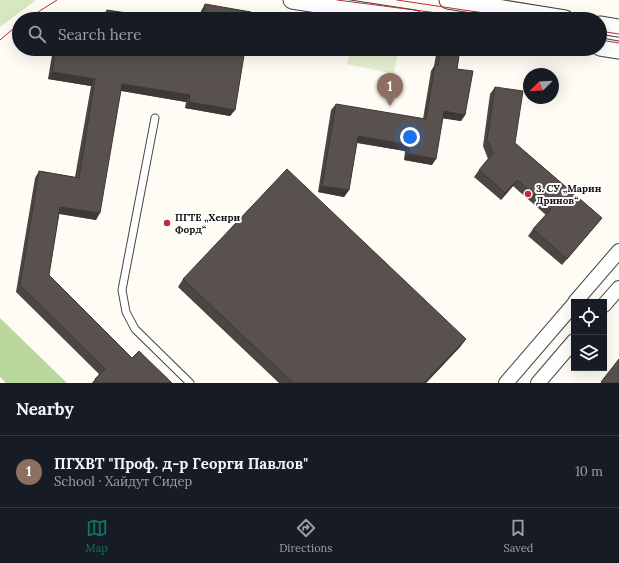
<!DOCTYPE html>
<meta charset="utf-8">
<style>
body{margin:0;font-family:Lora,serif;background:#242831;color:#f1f3f6}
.controls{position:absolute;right:12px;bottom:12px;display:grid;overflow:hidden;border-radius:0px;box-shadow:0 4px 16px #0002}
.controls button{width:36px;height:36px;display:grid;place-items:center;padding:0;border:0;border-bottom:1px solid #363941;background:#171b24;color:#f1f3f6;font:20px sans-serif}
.compass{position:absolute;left:523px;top:68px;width:36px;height:36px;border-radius:50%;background:#171b24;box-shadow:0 4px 16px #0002;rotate:246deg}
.you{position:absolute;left:410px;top:137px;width:14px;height:14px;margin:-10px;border:3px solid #fff;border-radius:50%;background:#1a73e8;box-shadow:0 0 0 6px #1a73e833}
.badge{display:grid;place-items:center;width:26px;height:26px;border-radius:50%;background:#0f766e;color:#fff;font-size:13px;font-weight:700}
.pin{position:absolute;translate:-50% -33px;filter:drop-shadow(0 1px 2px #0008)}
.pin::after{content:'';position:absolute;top:21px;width:14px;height:12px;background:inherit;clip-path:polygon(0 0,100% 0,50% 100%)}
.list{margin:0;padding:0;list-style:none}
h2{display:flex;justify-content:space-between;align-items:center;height:52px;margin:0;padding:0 16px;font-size:17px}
h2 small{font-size:13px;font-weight:400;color:#9ea1a6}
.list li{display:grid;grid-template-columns:26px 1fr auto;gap:12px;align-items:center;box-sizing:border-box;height:72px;padding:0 16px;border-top:1px solid #363941}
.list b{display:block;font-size:15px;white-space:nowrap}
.list p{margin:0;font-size:13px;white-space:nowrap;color:#9ea1a6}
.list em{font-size:13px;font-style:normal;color:#9ea1a6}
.icon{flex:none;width:22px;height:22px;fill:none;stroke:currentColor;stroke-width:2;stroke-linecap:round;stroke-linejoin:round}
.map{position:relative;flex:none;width:619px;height:383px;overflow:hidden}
.search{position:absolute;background:#171b24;box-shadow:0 4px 16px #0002;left:12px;right:12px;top:12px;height:44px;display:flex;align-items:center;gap:10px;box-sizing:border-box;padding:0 14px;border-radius:22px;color:#9ea1a6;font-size:15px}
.sheet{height:124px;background:#171b24}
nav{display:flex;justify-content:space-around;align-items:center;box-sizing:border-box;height:56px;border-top:1px solid #363941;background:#171b24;font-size:11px;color:#9ea1a6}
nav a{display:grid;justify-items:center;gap:2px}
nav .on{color:#0f766e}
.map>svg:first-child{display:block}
.green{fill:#d5e8be}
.forest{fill:#bad89e}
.pitch{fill:#e6f0cf}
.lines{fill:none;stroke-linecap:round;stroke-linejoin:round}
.service-casing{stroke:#434343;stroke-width:9}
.minor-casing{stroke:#434343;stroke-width:16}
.tertiary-casing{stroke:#434343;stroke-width:19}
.service{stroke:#fff;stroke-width:7}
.minor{stroke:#fff;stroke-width:14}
.tertiary{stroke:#fff;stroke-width:17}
.tram{stroke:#ba2e39;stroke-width:1}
.wall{fill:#4c4642}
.shaded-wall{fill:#3e3936}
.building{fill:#58514d;stroke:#3e3936}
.poi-dot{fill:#ba2e39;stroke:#fff;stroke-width:1.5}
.labels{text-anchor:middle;stroke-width:4;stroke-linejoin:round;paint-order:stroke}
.poi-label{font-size:10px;font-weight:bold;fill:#101010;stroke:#fff;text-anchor:start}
</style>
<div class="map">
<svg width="619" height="383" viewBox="0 0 619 383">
<rect width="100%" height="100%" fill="#fefcf4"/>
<path class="green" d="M0,0H36L0,27Z"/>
<path class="forest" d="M0,318L67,383H6L0,377Z"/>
<path class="pitch" d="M350,49H388L398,51L394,74L347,64Z"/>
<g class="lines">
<g class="service-casing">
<path id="service" d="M155,118L122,290L126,312L135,329L190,383"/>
</g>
<g class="minor-casing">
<path id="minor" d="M575,302L619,251
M604,305L619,288
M506,383L574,304
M538,383L574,341"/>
</g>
<g class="tertiary-casing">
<path id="tertiary" d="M292,0L414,19
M448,0L565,19
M600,25L619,28
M600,47L619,50"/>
</g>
<use href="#service" class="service"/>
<use href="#minor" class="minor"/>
<use href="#tertiary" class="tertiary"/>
<path class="tram" d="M337,0L484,19
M397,0L524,19
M27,19L57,0
M600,31L619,34
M0,40L19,24
M600,40L619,43"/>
</g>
<path class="wall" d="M205,4L250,19H200L201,11Z
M107,10L133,19H102V16Z
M53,49H162L194,54L195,49H245L235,110L230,116L185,108L186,102L121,91L96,220L59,214L49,275L132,358L172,383H92L99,374L16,292L35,178L39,171L75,177L91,86L48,79Z
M437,49H460L457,69L465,115L461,121L443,118L432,165L404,160L405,151L357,143L349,190L344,197L318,192L331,110L336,104L423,119L431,71L434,66Z
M495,87L515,143L602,218L597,224L562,265L528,236L533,229L546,215L513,186L501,200L474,177L479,170L488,159L483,146L490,94Z
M183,279L466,339L460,347L426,383H279L178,287Z"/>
<path class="shaded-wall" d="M52,72L95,79L91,86L48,79Z
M122,84L190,95L186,102L117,90Z
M189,102L235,110L230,116L185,108Z
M444,111L465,115L461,121L440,118Z
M358,136L410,145L405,151L353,142Z
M408,154L436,159L432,165L404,160Z
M517,180L513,186L501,200L505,193Z
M322,186L349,190L344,197L318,192Z
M60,207L100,213L96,220L56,213Z
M466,339L460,347L426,383H424Z"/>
<path class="building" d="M205,4L251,12L250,19H203Z
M107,10L133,14V19H105Z
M56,49H162L197,55L198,49H245L235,110L189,102L190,95L122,84L100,213L60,207L49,275L132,358L139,351L172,383H99L95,379L105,369L20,285L39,171L79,178L95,79L52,72Z
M441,49H460L457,69L473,71L465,115L444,111L436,159L408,154L410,145L358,136L349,190L322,186L336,104L426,119L435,65H438Z
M495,87L523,91L515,143L602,218L567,259L533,229L551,209L517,180L505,193L479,170L493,153L487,140Z
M287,169L466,339L424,383H293L183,279Z
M619,359V383H602L601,382Z"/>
<g class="poi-dot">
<circle cx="528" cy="194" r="4"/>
<circle cx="167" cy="223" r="4"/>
</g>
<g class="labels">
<g class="poi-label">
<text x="536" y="192">3. СУ „Марин<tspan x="536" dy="12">Дринов“</tspan></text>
<text x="175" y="221">ПГТЕ „Хенри<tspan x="175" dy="12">Форд“</tspan></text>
</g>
</g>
</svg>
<div class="controls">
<button><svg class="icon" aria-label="locate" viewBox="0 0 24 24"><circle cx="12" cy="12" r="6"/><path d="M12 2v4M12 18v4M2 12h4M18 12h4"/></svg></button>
<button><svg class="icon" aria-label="layers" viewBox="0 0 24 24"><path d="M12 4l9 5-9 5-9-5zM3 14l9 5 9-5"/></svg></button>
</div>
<svg class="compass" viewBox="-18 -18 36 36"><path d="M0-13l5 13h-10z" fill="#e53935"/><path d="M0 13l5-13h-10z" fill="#9ea1a6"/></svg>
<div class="you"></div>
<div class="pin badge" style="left:390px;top:106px;background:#8d6e63">1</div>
<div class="search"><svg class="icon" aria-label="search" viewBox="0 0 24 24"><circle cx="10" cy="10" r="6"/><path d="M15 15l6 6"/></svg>Search here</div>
</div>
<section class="sheet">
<h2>Nearby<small></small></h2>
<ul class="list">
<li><span class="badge" style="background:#8d6e63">1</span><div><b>ПГХВТ &quot;Проф. д-р Георги Павлов&quot;</b><p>School · Хайдут Сидер</p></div><em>10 m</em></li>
</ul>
</section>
<nav>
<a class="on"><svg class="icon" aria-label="map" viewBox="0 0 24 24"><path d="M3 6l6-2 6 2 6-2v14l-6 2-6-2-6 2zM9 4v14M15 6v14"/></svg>Map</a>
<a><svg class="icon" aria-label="directions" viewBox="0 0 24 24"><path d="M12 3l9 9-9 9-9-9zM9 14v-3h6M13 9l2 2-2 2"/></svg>Directions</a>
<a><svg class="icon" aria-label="saved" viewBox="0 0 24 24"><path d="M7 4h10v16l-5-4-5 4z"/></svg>Saved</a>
</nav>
